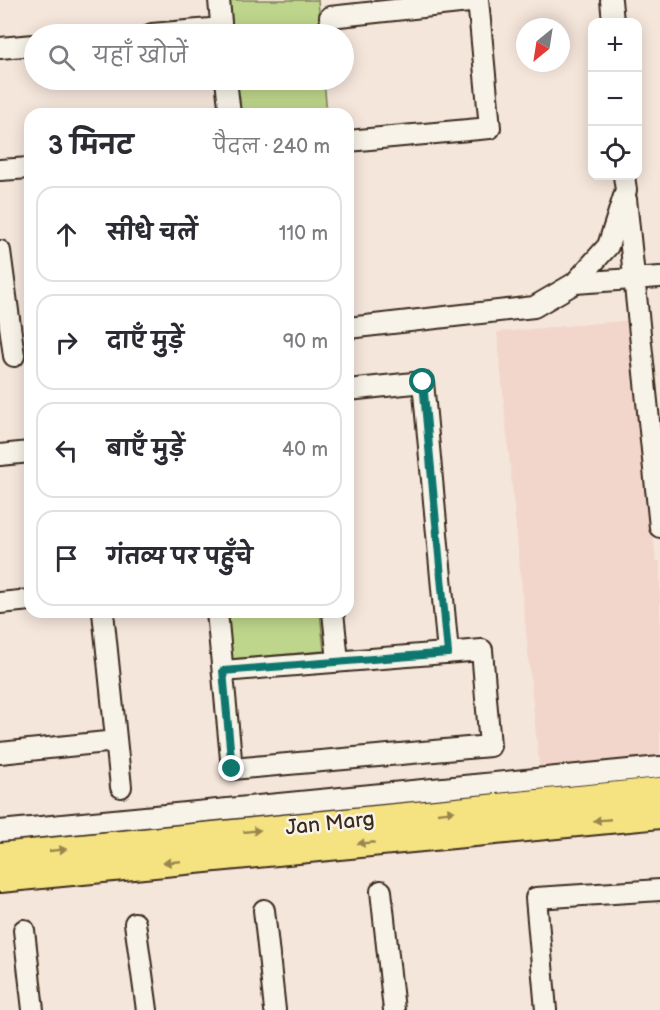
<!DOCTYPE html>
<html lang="hi">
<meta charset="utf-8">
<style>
body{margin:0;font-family:"Balsamiq Sans","Playpen Sans Deva",sans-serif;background:#f2f2f3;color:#2b2b33}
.controls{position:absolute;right:18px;top:18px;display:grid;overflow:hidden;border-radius:12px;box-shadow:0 3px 15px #0003}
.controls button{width:54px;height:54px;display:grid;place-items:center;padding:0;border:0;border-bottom:2px solid #e1e1e2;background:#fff;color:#2b2b33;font:30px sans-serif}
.compass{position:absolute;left:516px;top:18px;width:54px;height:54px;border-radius:50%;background:#fff;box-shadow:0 3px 15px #0003;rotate:210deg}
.stop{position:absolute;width:18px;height:18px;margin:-14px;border:4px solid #0f766e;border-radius:50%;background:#fff}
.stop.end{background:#0f766e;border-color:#fff;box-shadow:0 2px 6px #0008}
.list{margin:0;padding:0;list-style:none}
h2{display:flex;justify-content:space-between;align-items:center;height:78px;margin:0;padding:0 24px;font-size:26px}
h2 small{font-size:20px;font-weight:400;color:#7c7c81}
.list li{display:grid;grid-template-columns:39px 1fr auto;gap:18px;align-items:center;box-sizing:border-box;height:96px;margin:0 12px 12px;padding:0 12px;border:2px solid #e1e1e2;border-radius:18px}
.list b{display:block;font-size:22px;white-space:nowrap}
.list em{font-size:20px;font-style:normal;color:#7c7c81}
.icon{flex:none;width:33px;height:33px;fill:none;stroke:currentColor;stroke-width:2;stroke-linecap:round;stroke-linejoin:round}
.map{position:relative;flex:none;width:660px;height:1010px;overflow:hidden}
.search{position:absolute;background:#fff;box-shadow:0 3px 15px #0003;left:24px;top:24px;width:330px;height:66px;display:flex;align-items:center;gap:15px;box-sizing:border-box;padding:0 21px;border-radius:33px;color:#7c7c81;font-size:22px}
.panel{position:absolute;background:#fff;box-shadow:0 3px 15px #0003;left:24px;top:108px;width:330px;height:510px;border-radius:18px}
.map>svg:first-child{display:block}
.built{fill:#f2d6cb}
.green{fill:#bed68c;stroke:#7c8055;stroke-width:1.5}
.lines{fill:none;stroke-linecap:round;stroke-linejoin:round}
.minor-casing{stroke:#3b2a1e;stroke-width:24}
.major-casing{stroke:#3b2a1e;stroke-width:30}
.minor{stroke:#f7f3e8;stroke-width:20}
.major{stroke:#f5e382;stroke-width:26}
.oneway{fill:#988650}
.route{stroke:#0f766e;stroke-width:8}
.labels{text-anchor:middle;stroke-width:5;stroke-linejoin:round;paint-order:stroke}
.street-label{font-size:21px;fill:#3b2a1e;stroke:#f7f3e8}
</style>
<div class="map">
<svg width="660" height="1010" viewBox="0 0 660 1010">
<rect width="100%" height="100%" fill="#f5e6db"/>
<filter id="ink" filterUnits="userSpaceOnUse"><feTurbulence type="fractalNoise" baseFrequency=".0167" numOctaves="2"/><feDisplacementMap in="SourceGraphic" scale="12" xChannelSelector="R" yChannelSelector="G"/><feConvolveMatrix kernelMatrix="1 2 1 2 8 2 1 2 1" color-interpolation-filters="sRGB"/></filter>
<g filter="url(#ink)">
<path class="built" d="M632,320L656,561H660V765L540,776L497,332Z"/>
<path class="green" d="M230,0H318L321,34H233Z
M237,80H324L327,114H239Z
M228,612H320L324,651L232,659Z"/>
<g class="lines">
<g class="minor-casing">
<path id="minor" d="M219,0L222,34
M611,0L613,22
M330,17L478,1
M152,34L222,28
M0,48L34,45
M226,80L230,114
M348,141L490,128L478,0
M0,170L30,168
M626,199L660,527
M0,251L14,356
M575,283L660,277
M348,328L534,307L575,283L608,246L626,190L624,176
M348,390L423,382L448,653
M0,455L30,452
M0,603L30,600
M103,612L121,787
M217,612L232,769L490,746L482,650L223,671
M333,612L338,661
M0,753L116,741
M0,831L660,767
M381,891L394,1010
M264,910L275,1010
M135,923L147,1010
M24,930L33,1010
M546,1010L536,898L660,890"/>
</g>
<g class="major-casing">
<path id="major" d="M0,856L660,791
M0,879L660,815"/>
</g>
<use href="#minor" class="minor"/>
<use href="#major" class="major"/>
</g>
<defs><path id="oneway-solid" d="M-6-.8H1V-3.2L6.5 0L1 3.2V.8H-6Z" transform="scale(1.5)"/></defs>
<g class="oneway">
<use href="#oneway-solid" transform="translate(446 812) rotate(-6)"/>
<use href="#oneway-solid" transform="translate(602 820) rotate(175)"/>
<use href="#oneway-solid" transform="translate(252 831) rotate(-6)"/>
<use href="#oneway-solid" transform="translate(366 843) rotate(175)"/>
<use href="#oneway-solid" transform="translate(58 850) rotate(-6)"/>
<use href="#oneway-solid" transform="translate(172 862) rotate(175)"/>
</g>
</g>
<g class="lines" filter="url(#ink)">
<path class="route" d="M232,769L223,671L448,653L423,382"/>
</g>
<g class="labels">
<g class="street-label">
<text transform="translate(330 823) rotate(-6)" y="7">Jan Marg</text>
</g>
</g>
</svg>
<div class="controls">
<button>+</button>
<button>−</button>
<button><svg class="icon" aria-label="locate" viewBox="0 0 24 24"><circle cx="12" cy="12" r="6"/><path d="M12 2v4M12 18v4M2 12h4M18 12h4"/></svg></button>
</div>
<svg class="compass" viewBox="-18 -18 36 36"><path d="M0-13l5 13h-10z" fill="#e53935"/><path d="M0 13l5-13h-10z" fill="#7c7c81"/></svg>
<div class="stop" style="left:423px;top:382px"></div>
<div class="stop end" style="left:232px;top:769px"></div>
<div class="search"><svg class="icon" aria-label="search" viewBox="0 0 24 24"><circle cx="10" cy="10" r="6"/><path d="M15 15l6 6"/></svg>यहाँ खोजें</div>
<section class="panel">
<h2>3 मिनट<small>पैदल · 240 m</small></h2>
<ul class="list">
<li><svg class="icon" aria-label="ahead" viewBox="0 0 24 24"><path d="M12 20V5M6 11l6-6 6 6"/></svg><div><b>सीधे चलें</b></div><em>110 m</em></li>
<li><svg class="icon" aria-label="right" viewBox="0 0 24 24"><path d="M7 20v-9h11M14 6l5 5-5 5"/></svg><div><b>दाएँ मुड़ें</b></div><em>90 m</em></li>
<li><svg class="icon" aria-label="left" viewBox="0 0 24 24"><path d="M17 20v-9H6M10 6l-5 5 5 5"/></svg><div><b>बाएँ मुड़ें</b></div><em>40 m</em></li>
<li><svg class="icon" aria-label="arrive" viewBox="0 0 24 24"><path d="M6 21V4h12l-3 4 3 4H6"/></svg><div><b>गंतव्य पर पहुँचे</b></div></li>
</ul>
</section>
</div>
